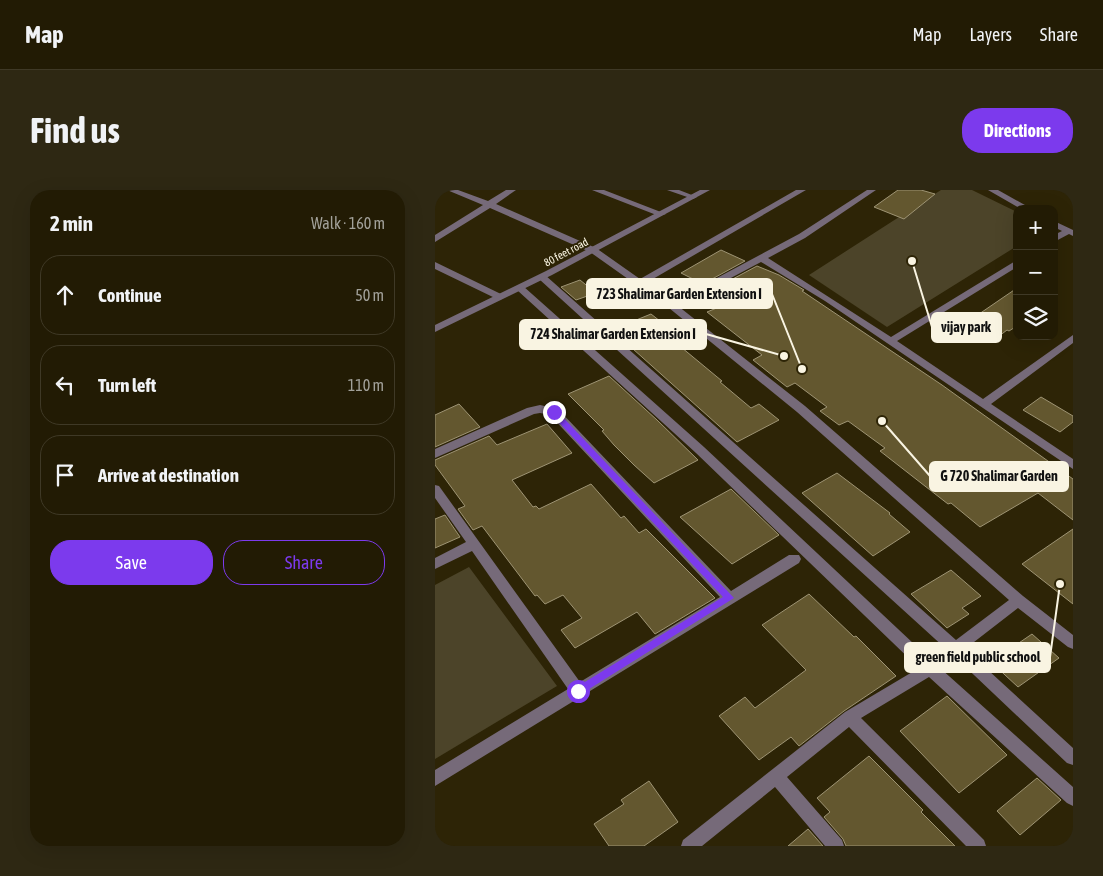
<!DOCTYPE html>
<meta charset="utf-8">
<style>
body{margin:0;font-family:"Asap Condensed",sans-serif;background:#2e2813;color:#f1f3f6}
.controls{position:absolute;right:15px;top:15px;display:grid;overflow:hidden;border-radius:10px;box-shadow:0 5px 20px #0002}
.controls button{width:45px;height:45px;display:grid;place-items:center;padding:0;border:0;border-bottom:1px solid #3f3926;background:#221b04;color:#f1f3f6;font:25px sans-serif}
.stop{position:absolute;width:15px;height:15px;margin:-11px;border:4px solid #7c3aed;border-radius:50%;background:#fff}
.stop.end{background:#7c3aed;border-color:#fff;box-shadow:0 1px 5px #0008}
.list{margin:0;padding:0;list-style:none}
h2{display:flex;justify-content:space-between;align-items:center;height:65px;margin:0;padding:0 20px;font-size:21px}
h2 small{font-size:16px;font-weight:400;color:#a2a19a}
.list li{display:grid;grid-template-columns:32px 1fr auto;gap:15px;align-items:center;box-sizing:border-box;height:80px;margin:0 10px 10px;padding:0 10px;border:1px solid #3f3926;border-radius:20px}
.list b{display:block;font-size:19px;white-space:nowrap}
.list em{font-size:16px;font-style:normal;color:#a2a19a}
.actions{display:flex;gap:10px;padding:15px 20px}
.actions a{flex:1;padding:11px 0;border:1px solid #7c3aed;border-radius:20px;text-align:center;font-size:18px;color:#7c3aed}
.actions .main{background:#7c3aed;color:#fff}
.icon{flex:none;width:28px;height:28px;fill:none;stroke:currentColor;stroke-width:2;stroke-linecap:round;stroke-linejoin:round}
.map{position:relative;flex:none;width:638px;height:656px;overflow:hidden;border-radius:20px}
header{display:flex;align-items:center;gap:30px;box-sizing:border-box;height:70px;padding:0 25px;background:#221b04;border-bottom:1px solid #3f3926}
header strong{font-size:24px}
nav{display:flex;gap:28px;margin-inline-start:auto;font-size:18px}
.intro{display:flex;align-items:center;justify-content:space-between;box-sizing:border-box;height:120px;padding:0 30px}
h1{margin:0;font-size:35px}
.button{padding:12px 22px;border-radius:20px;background:#7c3aed;color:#fff;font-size:18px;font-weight:700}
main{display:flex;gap:30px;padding:0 30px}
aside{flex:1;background:#221b04;border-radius:20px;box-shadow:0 5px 20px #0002}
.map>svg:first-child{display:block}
.green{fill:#4c4429}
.building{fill:#63572f;stroke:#9e9474}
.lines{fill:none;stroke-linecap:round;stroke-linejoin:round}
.minor{fill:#766a79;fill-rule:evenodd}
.tertiary{fill:#766a79;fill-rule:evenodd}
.route{fill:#7c3aed}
.labels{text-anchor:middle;stroke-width:4;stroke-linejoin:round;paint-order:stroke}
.far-street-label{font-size:11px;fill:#f9f4e2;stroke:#2d2406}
.leader{fill:none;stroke:#f9f4e2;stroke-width:2}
.callout-dot{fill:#f9f4e2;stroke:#2d2406;stroke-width:2}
.callout{fill:#f9f4e2;stroke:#f9f4e2;stroke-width:2}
.callout-label{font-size:14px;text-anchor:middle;font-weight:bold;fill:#111}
</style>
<header>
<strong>Map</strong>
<nav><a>Map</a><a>Layers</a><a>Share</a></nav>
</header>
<div class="intro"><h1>Find us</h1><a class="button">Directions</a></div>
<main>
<aside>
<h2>2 min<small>Walk · 160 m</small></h2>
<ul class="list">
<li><svg class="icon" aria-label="ahead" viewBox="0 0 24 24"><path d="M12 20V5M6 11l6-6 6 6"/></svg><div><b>Continue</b></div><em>50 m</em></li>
<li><svg class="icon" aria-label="left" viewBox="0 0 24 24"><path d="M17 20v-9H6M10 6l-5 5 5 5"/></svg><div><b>Turn left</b></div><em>110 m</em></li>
<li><svg class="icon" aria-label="arrive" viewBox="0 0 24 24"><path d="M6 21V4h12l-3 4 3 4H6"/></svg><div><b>Arrive at destination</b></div></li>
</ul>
<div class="actions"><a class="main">Save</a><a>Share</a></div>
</aside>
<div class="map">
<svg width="638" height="656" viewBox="0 0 638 656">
<rect width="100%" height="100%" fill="#2d2406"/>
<path class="green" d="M506,0H537L582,22V56L452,137L374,85Z
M34,377L122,496L0,569V395Z"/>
<path class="building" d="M463,0H486L500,4L469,29L439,17Z
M286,60L310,71L268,94L246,83Z
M322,76L344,85L369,100L367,101L507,195L638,289V330L603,303L545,337L516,313L513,314L445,261L450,258L413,231L404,235L385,221L392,217L360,193L352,197L318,170L327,165L272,122L301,110L279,99Z
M145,90L161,103L141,110L126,97Z
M582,98V136L574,141L572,140L559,150L528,135Z
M216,124L230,135L223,138L287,191L285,192L316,218L324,214L344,230L302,252L198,159L201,158L179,139Z
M174,186L222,230L263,270L219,293L199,275L179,255L167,241L169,240L133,204Z
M606,207L638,226V232L625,242L588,220Z
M24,214L45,237L0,257V225Z
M112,234L137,263L77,290L98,317L101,316L104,319L156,294L186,328L189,326L204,343L211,339L280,408L220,444L202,422L140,458L126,440L147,428L128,405L110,414L102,405L100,406L47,336L38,340L23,319L30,316L0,275V270L54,246L62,255Z
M402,283L455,323L454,324L475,342L438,366L367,303Z
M296,299L344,345L297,374L245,327Z
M10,325L25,347L0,358V329Z
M638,339V414L587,374Z
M516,380L546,406L527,418L534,424L512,438L476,404Z
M374,404L419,447L421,446L461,486L409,521L364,556L356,547L324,570L284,526L310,507L320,518L371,480L327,435Z
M597,444L624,468L583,497L556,472Z
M512,506L572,565L524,603L465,541Z
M434,566L488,620L486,622L520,656H411L408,649L389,627L395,622L382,608Z
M602,588L626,610L585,645L562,621Z
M214,591L243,632L209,656H174L159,634L189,614L186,610Z
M373,639L388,656H353Z"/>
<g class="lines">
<path class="minor" d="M12,0H23L53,11L71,0H81L61,14L161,58L205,89L361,0H371L211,93L237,112L364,44L432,0H441L370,48L333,68L456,147L582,70V77L462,151L548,209L638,145V153L556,214L638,269V279L390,111L326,72L243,116L370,216L588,406L638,445V459L633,457L583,418L530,459L638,558V575L632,573L520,467L505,478L638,597V616L632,613L494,487L426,528L549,650L551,656H531L414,537L352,587L407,650L409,656H390L340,597L267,656H246L248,650L410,522L484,478L261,263L82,100V96H88L269,257L495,469L510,458L104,89V85H110L521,450L574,410L362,222L234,118L155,62L55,18L0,52V45L48,15Z
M157,0H169L231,24L224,26Z
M232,0H244L262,7L258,9Z
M553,0H563L597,19H586Z
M619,31L638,40V46L634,44L619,52V45L627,41L619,37Z
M0,72L68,105L70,107L65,110L62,109L0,79Z
M105,215L123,219L296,401L354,365H364L366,369L364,373L0,596V580L133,499L37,361L0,379V368L31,352L0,308V295L4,296L145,492L285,407L115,225L105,223L99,224L0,268V259L92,218Z"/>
<path class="tertiary" d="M265,0H275L117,85L0,142V135L111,81Z"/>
</g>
<path class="route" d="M116,220H121L299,408L143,506L140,504V498L288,407L116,224Z"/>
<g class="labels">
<g class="far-street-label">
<text transform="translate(131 62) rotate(-28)" y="4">80 feet road</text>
</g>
</g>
<path class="leader" d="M367 179L337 104M477 71L497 137M349 166L271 144M447 231L495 286M625 394L615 467"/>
<g class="callout-dot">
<circle cx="367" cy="179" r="5"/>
<circle cx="477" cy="71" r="5"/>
<circle cx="349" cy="166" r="5"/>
<circle cx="447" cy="231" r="5"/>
<circle cx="625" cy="394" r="5"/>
</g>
<g class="callout">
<rect x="152" y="89" width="185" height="29" rx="5"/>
<rect x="497" y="123" width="69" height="29" rx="5"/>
<rect x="85" y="130" width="186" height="29" rx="5"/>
<rect x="495" y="272" width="138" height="29" rx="5"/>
<rect x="470" y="453" width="145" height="29" rx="5"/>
</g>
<g class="callout-label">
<text x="244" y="109">723 Shalimar Garden Extension I</text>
<text x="531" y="142">vijay park</text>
<text x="178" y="149">724 Shalimar Garden Extension I</text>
<text x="564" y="291">G 720 Shalimar Garden</text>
<text x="543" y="472">green field public school</text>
</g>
</svg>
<div class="controls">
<button>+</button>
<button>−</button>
<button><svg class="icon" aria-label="layers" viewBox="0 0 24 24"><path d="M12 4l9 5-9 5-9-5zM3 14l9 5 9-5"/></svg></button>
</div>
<div class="stop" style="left:143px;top:501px"></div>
<div class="stop end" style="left:119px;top:222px"></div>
</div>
</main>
